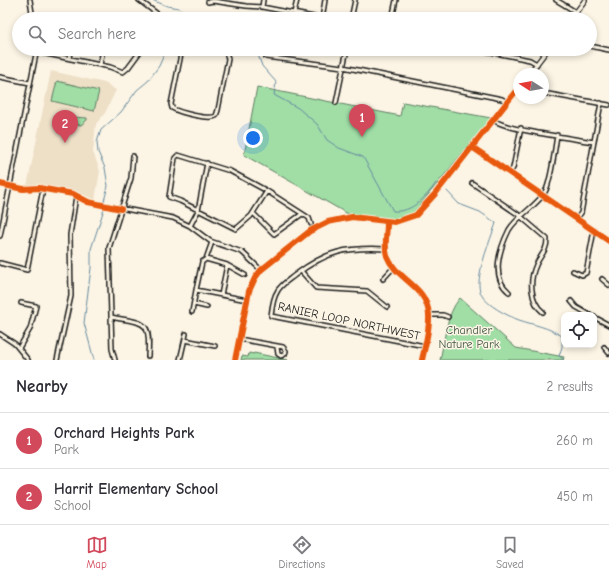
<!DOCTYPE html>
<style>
body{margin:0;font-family:"Comic Neue",sans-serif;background:#f2f2f3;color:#2b2b33}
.controls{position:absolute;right:12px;bottom:12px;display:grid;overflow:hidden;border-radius:8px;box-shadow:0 2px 6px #0003}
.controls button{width:36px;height:36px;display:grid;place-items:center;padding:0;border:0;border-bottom:1px solid #e1e1e2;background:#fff;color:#2b2b33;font:20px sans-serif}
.compass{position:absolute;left:513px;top:68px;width:36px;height:36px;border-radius:50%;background:#fff;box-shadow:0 2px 6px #0003;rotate:281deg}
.you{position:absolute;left:253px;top:138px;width:14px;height:14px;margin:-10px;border:3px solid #fff;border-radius:50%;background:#1a73e8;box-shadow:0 0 0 6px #1a73e833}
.badge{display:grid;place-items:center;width:26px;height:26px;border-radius:50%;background:#d1495b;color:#fff;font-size:13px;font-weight:700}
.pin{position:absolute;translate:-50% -33px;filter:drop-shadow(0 1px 2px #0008)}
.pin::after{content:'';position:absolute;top:21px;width:14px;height:12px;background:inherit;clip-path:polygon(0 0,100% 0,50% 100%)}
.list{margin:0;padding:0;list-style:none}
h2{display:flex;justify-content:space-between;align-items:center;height:52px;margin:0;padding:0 16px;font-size:17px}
h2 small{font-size:13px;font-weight:400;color:#7c7c81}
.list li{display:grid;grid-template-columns:26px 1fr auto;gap:12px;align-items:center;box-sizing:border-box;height:56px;padding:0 16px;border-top:1px solid #e1e1e2}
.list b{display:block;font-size:15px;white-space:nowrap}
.list p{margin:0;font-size:13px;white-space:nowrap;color:#7c7c81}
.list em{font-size:13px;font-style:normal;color:#7c7c81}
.icon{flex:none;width:22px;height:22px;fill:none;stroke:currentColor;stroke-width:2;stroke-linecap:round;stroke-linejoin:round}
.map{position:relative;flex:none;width:609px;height:360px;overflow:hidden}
.search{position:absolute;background:#fff;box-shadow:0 2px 6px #0003;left:12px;right:12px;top:12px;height:44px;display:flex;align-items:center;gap:10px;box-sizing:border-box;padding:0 14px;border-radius:22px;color:#7c7c81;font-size:15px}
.sheet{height:164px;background:#fff}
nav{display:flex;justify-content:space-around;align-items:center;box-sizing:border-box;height:56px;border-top:1px solid #e1e1e2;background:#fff;font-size:11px;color:#7c7c81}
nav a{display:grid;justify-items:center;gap:2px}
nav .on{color:#d1495b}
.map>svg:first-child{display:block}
.built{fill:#eedfc7}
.green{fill:#a0dea6;stroke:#5e7d61}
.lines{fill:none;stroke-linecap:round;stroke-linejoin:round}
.stream{stroke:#66899f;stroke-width:1}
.minor-casing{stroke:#1c1c1c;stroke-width:6}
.major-casing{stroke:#1c1c1c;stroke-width:6}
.minor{stroke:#fcf5e5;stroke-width:3}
.major{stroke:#fcf5e5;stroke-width:3.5}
.cycleway-casing{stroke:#fcf5e5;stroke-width:8}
.cycleway{stroke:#e8590c;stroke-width:6}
.labels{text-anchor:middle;stroke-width:3;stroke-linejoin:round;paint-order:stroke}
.street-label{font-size:12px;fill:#1c1c1c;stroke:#fcf5e5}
.park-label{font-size:12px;fill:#445645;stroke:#fcf5e5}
</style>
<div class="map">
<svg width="609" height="360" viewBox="0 0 609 360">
<rect width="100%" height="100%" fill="#fcf5e5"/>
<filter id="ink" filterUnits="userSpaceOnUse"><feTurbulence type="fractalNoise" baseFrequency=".025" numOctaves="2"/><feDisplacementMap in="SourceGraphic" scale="8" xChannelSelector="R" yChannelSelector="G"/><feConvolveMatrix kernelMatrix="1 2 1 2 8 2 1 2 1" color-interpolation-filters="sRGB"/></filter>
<g filter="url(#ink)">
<path class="built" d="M51,71L105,83L116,90L105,113L96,124L93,152L100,171L95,200L78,192L39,185L27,186Z"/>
<path class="green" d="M57,81L99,91L94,111L52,101Z
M257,87L400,116L403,102L491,118L414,212L401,218L391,219L348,214L244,155Z
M73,117L87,118V120L81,125L73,124Z
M460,298L516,348L564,357L563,360H440C445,339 446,314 460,298Z
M249,353L254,354V353L288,360H241L242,356L248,357Z"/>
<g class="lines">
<path class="stream" d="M152,0L167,6L179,8L186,14L195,19
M256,49L262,66L276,82L274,95L298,108L317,124L327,140L339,148L363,157L393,211C412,213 426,197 436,183
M447,191L459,204L480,212L496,223C491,239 473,279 481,294C486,305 508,316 519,320C534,325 548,327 562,336V347L559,356L564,360
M104,201L108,186L105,168L98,152L97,142L101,130L121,112L137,90L148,81L159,66L163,57L164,49
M94,360L84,323L91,268V249L104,209"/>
<g class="minor-casing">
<path id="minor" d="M30,0L33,19
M139,0L164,19
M556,0L576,12
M208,2L213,1L246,6L262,7L324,19
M262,7L263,0
M294,13L297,0
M152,19L156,13
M322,19L325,0
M351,19L355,0
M392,19L396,0
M590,46L609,50
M182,49L171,104L172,108C180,113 209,120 216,116L218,110L228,59L226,52L220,49
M476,49L530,60L537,64
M37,52L110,67L123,72L128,68L142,49
M266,57L343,67L502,99L507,102
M69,58L71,49
M100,65L103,49
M0,77L30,83
M543,93L609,105
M336,103L347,49
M493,120C510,131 571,138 594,142
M472,147L609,241
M178,155L230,171L267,191L251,216L236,229L180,201L169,197L175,158Z
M510,173L513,168L521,128
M472,183L519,215L547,239C547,252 540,255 536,265C529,280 530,302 543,312
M0,184L23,189H43L73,194L88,202L173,218L190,226L210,241L242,252L261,270
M267,191L309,218L311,224
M253,213L274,234L302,214
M577,218L581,213L601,103
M387,223C387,233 384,246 387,256C396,280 427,285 429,315C430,329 425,346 422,360
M190,226L198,211L207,163
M0,236L37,49
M386,249C346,247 327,251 295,275C289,280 280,285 277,292C273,298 272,308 271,316L425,346
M206,259L227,265
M0,263L27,270L43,189
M301,271L316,288L367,291L387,307
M573,271L582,275L586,273L594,230
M383,279L394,267
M602,279L609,285
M196,290L202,262L206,259L212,242
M509,292C490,277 500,248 509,230C517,216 537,206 545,192C551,182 555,148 557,135
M221,295L227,265L245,275
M571,301L576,307L590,315
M194,304L207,307
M192,312L196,290L247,300
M429,315H443L448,317
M111,317C144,324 151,318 148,356
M594,317L609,325
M0,334L15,344L28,360
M239,339L283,347L286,351L285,354L281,356L278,354L277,347
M185,340L215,346
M604,347L609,353
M19,348L30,329L36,306L21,303
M57,360L71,296L70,235L76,196
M115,360L112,349L109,248L131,178L133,156
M180,360L186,334"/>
</g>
<g class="major-casing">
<path id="major" d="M571,19L585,0
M529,74L548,49
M235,360L249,291L255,278L261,270L310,231L328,222L352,217L395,222L416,215L435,194L519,87"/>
</g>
<use href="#minor" class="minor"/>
<use href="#major" class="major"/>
<g class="cycleway-casing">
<path id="cycleway" d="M472,147L609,241
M0,184L23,189L39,188L73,194L88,202L121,209
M387,223C387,233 384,246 387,256C396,280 427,285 429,315C430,329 425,346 422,360
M235,360L249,291L255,278L261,270L310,231L328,222L352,217L395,222L416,215L435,194L519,87"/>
</g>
<use href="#cycleway" class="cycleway"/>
</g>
</g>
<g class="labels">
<g class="street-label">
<text transform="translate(349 321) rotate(12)" y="4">RANIER LOOP NORTHWEST</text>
</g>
<g class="park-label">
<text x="469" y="334">Chandler<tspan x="469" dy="14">Nature Park</tspan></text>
</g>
</g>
</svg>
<div class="controls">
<button><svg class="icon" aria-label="locate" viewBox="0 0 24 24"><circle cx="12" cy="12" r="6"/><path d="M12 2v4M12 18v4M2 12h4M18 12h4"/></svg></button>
</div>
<svg class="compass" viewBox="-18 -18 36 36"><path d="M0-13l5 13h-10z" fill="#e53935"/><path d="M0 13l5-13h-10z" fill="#7c7c81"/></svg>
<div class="you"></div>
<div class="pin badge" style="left:362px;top:137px">1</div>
<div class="pin badge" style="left:65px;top:143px">2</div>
<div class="search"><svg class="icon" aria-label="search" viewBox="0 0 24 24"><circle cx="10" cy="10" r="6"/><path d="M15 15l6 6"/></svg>Search here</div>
</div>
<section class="sheet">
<h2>Nearby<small>2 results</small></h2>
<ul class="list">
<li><span class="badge">1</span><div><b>Orchard Heights Park</b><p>Park</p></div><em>260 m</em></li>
<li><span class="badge">2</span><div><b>Harrit Elementary School</b><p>School</p></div><em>450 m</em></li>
</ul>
</section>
<nav>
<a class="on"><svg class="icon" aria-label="map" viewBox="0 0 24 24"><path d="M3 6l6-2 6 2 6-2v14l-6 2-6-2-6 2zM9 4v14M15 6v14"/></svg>Map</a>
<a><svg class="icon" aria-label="directions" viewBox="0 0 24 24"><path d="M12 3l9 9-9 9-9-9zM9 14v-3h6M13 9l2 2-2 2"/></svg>Directions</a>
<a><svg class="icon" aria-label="saved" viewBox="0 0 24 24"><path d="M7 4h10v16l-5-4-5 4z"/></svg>Saved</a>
</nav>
